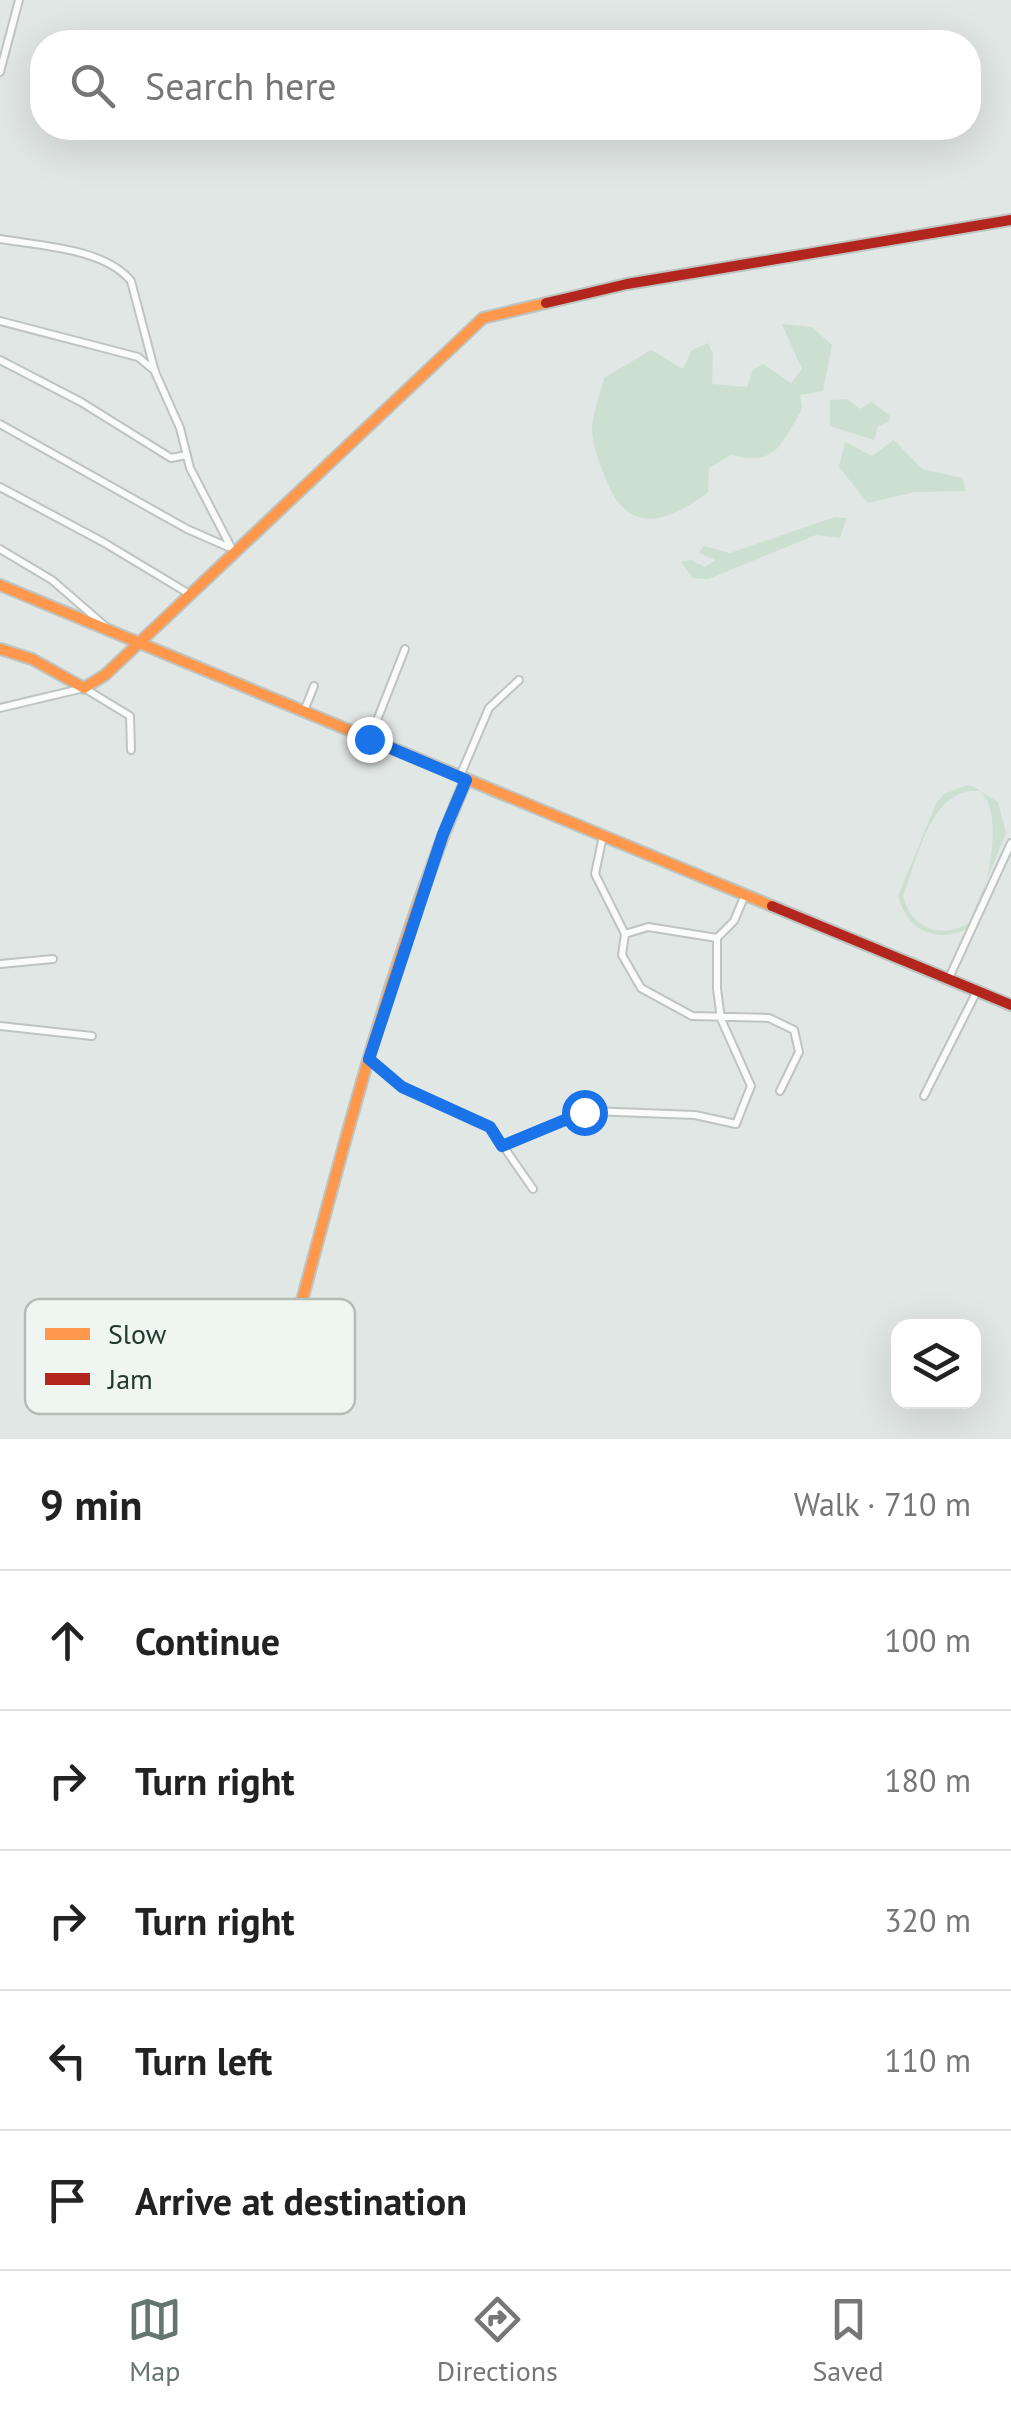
<!DOCTYPE html>
<meta charset="utf-8">
<style>
body{margin:0;font-family:"PT Sans",sans-serif;background:#f6f6f6;color:#222}
.controls{position:absolute;right:30px;bottom:30px;display:grid;overflow:hidden;border-radius:20px;box-shadow:0 10px 40px #0002}
.controls button{width:90px;height:90px;display:grid;place-items:center;padding:0;border:0;border-bottom:2px solid #e0e0e0;background:#fff;color:#222;font:50px sans-serif}
.stop{position:absolute;width:30px;height:30px;margin:-22px;border:8px solid #1a73e8;border-radius:50%;background:#fff}
.stop.end{background:#1a73e8;border-color:#fff;box-shadow:0 2px 10px #0008}
.list{margin:0;padding:0;list-style:none}
h2{display:flex;justify-content:space-between;align-items:center;height:130px;margin:0;padding:0 40px;font-size:42px}
h2 small{font-size:32px;font-weight:400;color:#767676}
.list li{display:grid;grid-template-columns:65px 1fr auto;gap:30px;align-items:center;box-sizing:border-box;height:140px;padding:0 40px;border-top:2px solid #e0e0e0}
.list b{display:block;font-size:38px;white-space:nowrap}
.list em{font-size:32px;font-style:normal;color:#767676}
.icon{flex:none;width:55px;height:55px;fill:none;stroke:currentColor;stroke-width:2;stroke-linecap:round;stroke-linejoin:round}
.map{position:relative;flex:none;width:1011px;height:1439px;overflow:hidden}
.search{position:absolute;background:#fff;box-shadow:0 10px 40px #0002;left:30px;right:30px;top:30px;height:110px;display:flex;align-items:center;gap:25px;box-sizing:border-box;padding:0 35px;border-radius:40px;color:#767676;font-size:38px}
.sheet{height:830px;background:#fff}
nav{display:flex;justify-content:space-around;align-items:center;box-sizing:border-box;height:140px;border-top:2px solid #e0e0e0;background:#fff;font-size:28px;color:#767676}
nav a{display:grid;justify-items:center;gap:5px}
nav .on{color:#65756f}
.map>svg:first-child{display:block}
.green{fill:#ccdfd0;fill-rule:evenodd}
.lines{fill:none;stroke-linecap:round;stroke-linejoin:round}
.street-casing{stroke:#bec4c1;stroke-width:10}
.slow-casing{stroke:#bec5c1;stroke-width:14}
.jam-casing{stroke:#bec5c1;stroke-width:14}
.street{stroke:#fafbfb;stroke-width:6}
.slow{stroke:#ff974d;stroke-width:10}
.jam{stroke:#b3261e;stroke-width:10}
.route{stroke:#1a73e8;stroke-width:12}
.key{fill:#eff6f2;stroke:#b2bdb8;stroke-width:2.5}
.key-label{font-size:28px;fill:#223830}
</style>
<div class="map">
<svg width="1011" height="1439" viewBox="0 0 1011 1439">
<rect width="100%" height="100%" fill="#e1e7e4"/>
<path class="green" d="M782,324L812,327L832,345L823,391L800,395L802,410C779,445 778,466 731,455L709,468L708,492C666,525 626,535 605,477C599,462 593,447 592,431C592,414 600,395 604,378L651,350L683,369L692,350L708,343L713,354L712,384L747,387L753,370L763,364L791,383L802,369Z
M847,399L860,409L872,402L890,416L889,422L878,426L874,440L830,426V400Z
M894,440L922,469L963,478L965,491L915,492L868,503L839,467L845,442L872,456Z
M835,517L847,518L840,538L816,535L708,579L693,578L681,562L691,560L705,567L715,560L699,553L704,546L730,553Z
M967,785C1011,792 989,885 972,926C939,945 908,933 898,896L936,804L944,794ZM979,791L998,802L1006,833L969,923C940,940 911,928 903,896C918,860 930,787 979,791Z"/>
<g class="lines">
<g class="street-casing">
<path id="street" d="M0,72L19,0
M0,239C40,246 104,248 131,281L155,372L180,428L190,468L234,553
M0,321L138,357L155,371
M0,360L81,402L171,458L187,455
M0,424L187,529L228,547
M0,487L103,542L191,595
M0,549L52,580L105,626
M0,708L84,688L130,716L131,750
M304,711L314,686
M370,738L405,649
M460,776L489,708L519,680
M603,836L595,874L625,934L622,955L641,988L692,1016L769,1018L794,1030L799,1052L780,1091
M625,934L648,927L717,938
M0,964L53,959
M949,978L1011,843
M0,1026L92,1036
M369,1059L402,1087L490,1127L533,1189
M924,1096L977,991
M502,1147L590,1111L695,1115L736,1124L751,1086L721,1019L717,989V938L734,921L745,895"/>
</g>
<g class="slow-casing">
<path id="slow" d="M0,585L772,906
M0,649L32,659L84,688L105,675L483,318L546,303
M296,1323C345,1140 392,954 466,780"/>
</g>
<g class="jam-casing">
<path id="jam" d="M546,303L627,284L1011,220
M772,906L1011,1005"/>
</g>
<use href="#street" class="street"/>
<use href="#slow" class="slow"/>
<use href="#jam" class="jam"/>
</g>
<g class="lines">
<path class="route" d="M369,739L466,780L443,834L369,1059L402,1087L490,1127L502,1146L584,1112"/>
</g>
<rect x="25" y="1299" width="330" height="115" rx="15" class="key"/>
<rect x="45" y="1328" width="45" height="12" fill="#ff974d"/>
<rect x="45" y="1373" width="45" height="12" fill="#b3261e"/>
<g class="key-label">
<text x="108" y="1344">Slow</text>
<text x="108" y="1389">Jam</text>
</g>
</svg>
<div class="controls">
<button><svg class="icon" aria-label="layers" viewBox="0 0 24 24"><path d="M12 4l9 5-9 5-9-5zM3 14l9 5 9-5"/></svg></button>
</div>
<div class="stop" style="left:584px;top:1112px"></div>
<div class="stop end" style="left:369px;top:739px"></div>
<div class="search"><svg class="icon" aria-label="search" viewBox="0 0 24 24"><circle cx="10" cy="10" r="6"/><path d="M15 15l6 6"/></svg>Search here</div>
</div>
<section class="sheet">
<h2>9 min<small>Walk · 710 m</small></h2>
<ul class="list">
<li><svg class="icon" aria-label="ahead" viewBox="0 0 24 24"><path d="M12 20V5M6 11l6-6 6 6"/></svg><div><b>Continue</b></div><em>100 m</em></li>
<li><svg class="icon" aria-label="right" viewBox="0 0 24 24"><path d="M7 20v-9h11M14 6l5 5-5 5"/></svg><div><b>Turn right</b></div><em>180 m</em></li>
<li><svg class="icon" aria-label="right" viewBox="0 0 24 24"><path d="M7 20v-9h11M14 6l5 5-5 5"/></svg><div><b>Turn right</b></div><em>320 m</em></li>
<li><svg class="icon" aria-label="left" viewBox="0 0 24 24"><path d="M17 20v-9H6M10 6l-5 5 5 5"/></svg><div><b>Turn left</b></div><em>110 m</em></li>
<li><svg class="icon" aria-label="arrive" viewBox="0 0 24 24"><path d="M6 21V4h12l-3 4 3 4H6"/></svg><div><b>Arrive at destination</b></div></li>
</ul>
</section>
<nav>
<a class="on"><svg class="icon" aria-label="map" viewBox="0 0 24 24"><path d="M3 6l6-2 6 2 6-2v14l-6 2-6-2-6 2zM9 4v14M15 6v14"/></svg>Map</a>
<a><svg class="icon" aria-label="directions" viewBox="0 0 24 24"><path d="M12 3l9 9-9 9-9-9zM9 14v-3h6M13 9l2 2-2 2"/></svg>Directions</a>
<a><svg class="icon" aria-label="saved" viewBox="0 0 24 24"><path d="M7 4h10v16l-5-4-5 4z"/></svg>Saved</a>
</nav>
